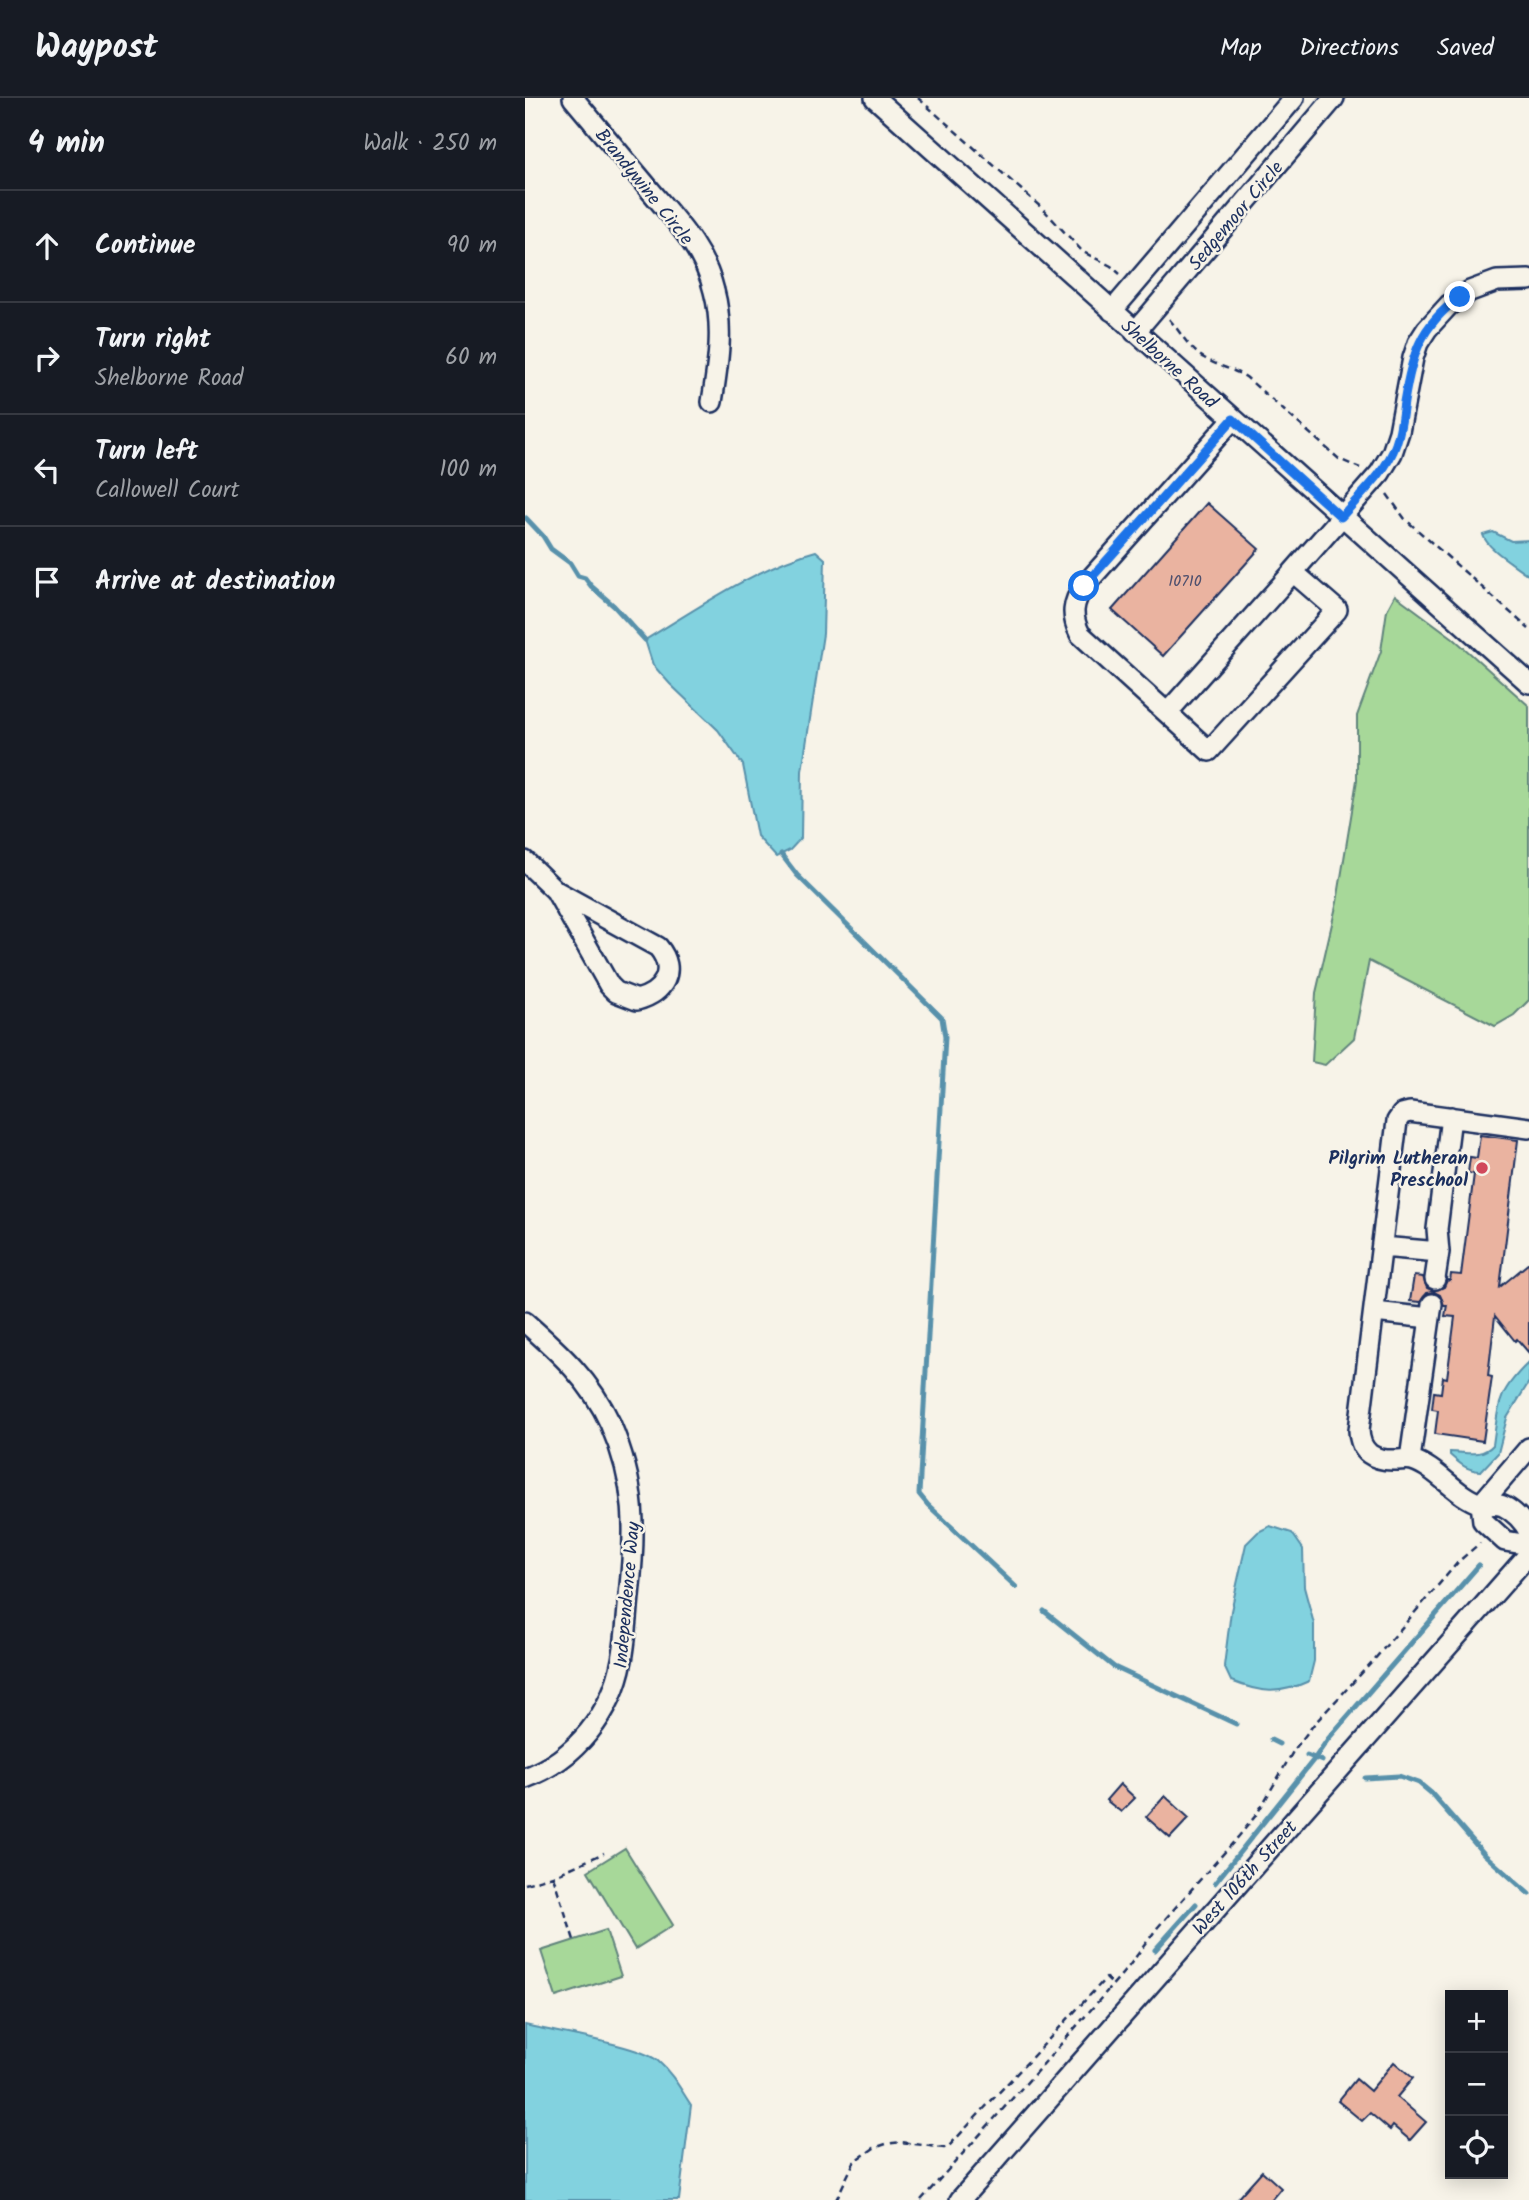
<!DOCTYPE html>
<meta charset="utf-8">
<style>
body{margin:0;font-family:Kalam,sans-serif;background:#242831;color:#f1f3f6}
.controls{position:absolute;right:21px;bottom:21px;display:grid;overflow:hidden;border-radius:0px;box-shadow:0 4px 18px #0003}
.controls button{width:63px;height:63px;display:grid;place-items:center;padding:0;border:0;border-bottom:2px solid #363941;background:#171b24;color:#f1f3f6;font:35px sans-serif}
.stop{position:absolute;width:21px;height:21px;margin:-16px;border:5px solid #1a73e8;border-radius:50%;background:#fff}
.stop.end{background:#1a73e8;border-color:#fff;box-shadow:0 2px 7px #0008}
.list{margin:0;padding:0;list-style:none}
h2{display:flex;justify-content:space-between;align-items:center;height:91px;margin:0;padding:0 28px;font-size:30px}
h2 small{font-size:23px;font-weight:400;color:#9ea1a6}
.list li{display:grid;grid-template-columns:46px 1fr auto;gap:21px;align-items:center;box-sizing:border-box;height:112px;padding:0 28px;border-top:2px solid #363941}
.list b{display:block;font-size:26px;white-space:nowrap}
.list p{margin:0;font-size:23px;white-space:nowrap;color:#9ea1a6}
.list em{font-size:23px;font-style:normal;color:#9ea1a6}
.icon{flex:none;width:38px;height:38px;fill:none;stroke:currentColor;stroke-width:2;stroke-linecap:round;stroke-linejoin:round}
.map{position:relative;flex:none;width:1004px;height:2102px;overflow:hidden}
header{display:flex;align-items:center;gap:42px;box-sizing:border-box;height:98px;padding:0 35px;background:#171b24;border-bottom:2px solid #363941}
header strong{font-size:33px}
nav{display:flex;gap:38px;margin-inline-start:auto;font-size:24px}
main{display:flex}
aside{flex:1;background:#171b24}
.map>svg:first-child{display:block}
.green{fill:#a7d899;stroke:#61847c;stroke-width:2}
.water{fill:#82d2df;stroke:#5991ab;stroke-width:2}
.lines{fill:none;stroke-linecap:round;stroke-linejoin:round}
.stream{stroke:#5991ab;stroke-width:5}
.building{fill:#eab3a0;stroke:#1b2f5e;stroke-width:2}
.minor-casing{stroke:#1b2f5e;stroke-width:24}
.path{stroke:#1b2f5e;stroke-width:2.5;stroke-dasharray:7 5;stroke-linecap:butt}
.minor{stroke:#f7f3e8;stroke-width:19}
.route{stroke:#1a73e8;stroke-width:9}
.poi-dot{fill:#d1495b;stroke:#f7f3e8;stroke-width:2.5}
.labels{text-anchor:middle;stroke-width:5;stroke-linejoin:round;paint-order:stroke}
.number-label{font-size:16px;fill:#4f506e}
.street-label{font-size:19px;fill:#1b2f5e;stroke:#f7f3e8}
.poi-label{font-size:19px;font-weight:bold;fill:#1b2f5e;stroke:#f7f3e8;text-anchor:end}
</style>
<header>
<strong>Waypost</strong>
<nav><a>Map</a><a>Directions</a><a>Saved</a></nav>
</header>
<main>
<aside>
<h2>4 min<small>Walk · 250 m</small></h2>
<ul class="list">
<li><svg class="icon" aria-label="ahead" viewBox="0 0 24 24"><path d="M12 20V5M6 11l6-6 6 6"/></svg><div><b>Continue</b></div><em>90 m</em></li>
<li><svg class="icon" aria-label="right" viewBox="0 0 24 24"><path d="M7 20v-9h11M14 6l5 5-5 5"/></svg><div><b>Turn right</b><p>Shelborne Road</p></div><em>60 m</em></li>
<li><svg class="icon" aria-label="left" viewBox="0 0 24 24"><path d="M17 20v-9H6M10 6l-5 5 5 5"/></svg><div><b>Turn left</b><p>Callowell Court</p></div><em>100 m</em></li>
<li><svg class="icon" aria-label="arrive" viewBox="0 0 24 24"><path d="M6 21V4h12l-3 4 3 4H6"/></svg><div><b>Arrive at destination</b></div></li>
</ul>
</aside>
<div class="map">
<svg width="1004" height="2102" viewBox="0 0 1004 2102">
<rect width="100%" height="100%" fill="#f7f3e8"/>
<filter id="ink" filterUnits="userSpaceOnUse"><feTurbulence type="fractalNoise" baseFrequency=".0143" numOctaves="2"/><feDisplacementMap in="SourceGraphic" scale="14" xChannelSelector="R" yChannelSelector="G"/><feConvolveMatrix kernelMatrix="1 2 1 2 8 2 1 2 1" color-interpolation-filters="sRGB"/></filter>
<g filter="url(#ink)">
<path class="green" d="M870,497L928,540L1004,608V902L989,917L970,928L844,863L829,940L800,967L787,964L791,895L812,804L832,682V618L856,553L862,512Z
M100,1750L148,1827L110,1851L63,1773Z
M81,1832L96,1878L31,1899L16,1853Z"/>
<path class="water" d="M968,434L986,443L1004,442V478C991,467 963,452 958,437Z
M291,453L300,461L298,536L277,673L276,740L265,752L251,759L232,738L218,667L193,632L145,586L128,567L120,542C171,511 234,468 291,453Z
M1004,1264V1284L982,1320L973,1355L956,1373C943,1373 935,1366 925,1357V1354C941,1354 956,1360 968,1347C974,1305 972,1295 1004,1264Z
M745,1428L767,1435L778,1451L779,1489L789,1526V1563L784,1583C754,1597 736,1595 706,1583L699,1568L706,1513L721,1446L733,1434Z
M0,1927C28,1934 114,1947 133,1963C147,1975 156,1992 166,2007L154,2102H0Z"/>
<g class="lines">
<path class="stream" d="M1,420L18,438L26,451L45,465L53,478L60,480L66,488L89,508L120,542
M256,756L272,777L417,920L420,939L394,1396L403,1407L491,1489
M519,1513L589,1569L711,1626
M746,1642L754,1646
M782,1657L797,1663
M840,1680L874,1678L894,1685L906,1695L960,1757L1004,1796
M690,1785L790,1660L803,1641L954,1467
M630,1852L671,1806"/>
</g>
<path class="building" d="M682,405L734,451L638,558L587,512Z
M955,1037L993,1042L975,1189L1004,1165V1255L992,1241L990,1243L970,1218L963,1278L967,1279L958,1343L910,1336L913,1312L907,1311L909,1294L916,1295L918,1279L922,1280L930,1219L920,1218L922,1207H919L915,1197L909,1194L902,1195L895,1204L885,1203L889,1178L898,1179L902,1190L909,1193L919,1189L922,1182L925,1183L926,1176L936,1177L949,1076L943,1075L945,1059L952,1060Z
M595,1686L610,1700L596,1714L581,1702Z
M640,1698L664,1720L645,1740L621,1719Z
M869,1964L888,1980L872,1999L901,2024L885,2042L868,2028L865,2032L845,2015L837,2023L813,2003L831,1981L845,1993Z
M737,2073L756,2090L746,2102H711Z"/>
<g class="lines">
<g class="minor-casing">
<path id="minor" d="M48,0C72,29 96,57 120,86C147,119 179,150 189,193C199,230 193,266 187,304
M350,0L1004,585
M587,213L769,0
M610,234L809,0
M708,321L559,488C547,505 546,518 555,536L684,653L812,512L768,474L855,375L867,355L874,334L888,260L893,245L902,231L924,207L945,193L972,183L1004,182
M642,615L768,474
M0,763L31,793
M31,793L133,849C153,873 138,895 112,902L91,894L84,887Z
M1004,1030L885,1014L877,1016L872,1023L834,1332C835,1355 849,1363 871,1362C876,1362 882,1361 887,1362C913,1370 930,1398 956,1406C963,1408 971,1405 978,1408C989,1413 999,1424 1004,1434
M857,1149L914,1154
M910,1181L914,1154L912,1131L926,1019
M849,1214L905,1220
M0,1224C34,1254 66,1283 85,1325C112,1387 111,1432 104,1498C102,1519 101,1541 97,1562C87,1615 51,1661 0,1680
M885,1361L907,1206
M956,1406L1004,1350
M956,1406L958,1423L980,1443L1004,1447
M435,2102L1004,1456"/>
</g>
<path class="path" d="M393,0L518,111L558,154L586,168L595,176
M644,221C655,233 664,251 679,260C692,268 708,271 721,279L814,361L835,370
M862,396L880,421L1004,531
M28,1778L49,1842
M0,1786L28,1778L79,1755
M311,2102L329,2064L349,2050L361,2046L376,2044L419,2050L424,2048L581,1880L587,1886
M396,2102L522,1962L604,1868L633,1829L714,1738L732,1716L769,1652L790,1625L848,1563L934,1463L955,1445"/>
<use href="#minor" class="minor"/>
</g>
</g>
<g class="lines" filter="url(#ink)">
<path class="route" d="M559,488L708,321L816,419C836,396 861,375 871,346C876,332 877,318 879,304C887,256 895,228 935,199"/>
</g>
<circle class="poi-dot" cx="957" cy="1070" r="7"/>
<g class="labels">
<g class="number-label">
<text x="660" y="488">10710</text>
</g>
<g class="street-label">
<text transform="translate(120 88) rotate(51)" y="7">Brandywine Circle</text>
<text transform="translate(710 117) rotate(-50)" y="7">Sedgemoor Circle</text>
<text transform="translate(645 265) rotate(42)" y="7">Shelborne Road</text>
<text transform="translate(101 1497) rotate(-85)" y="7">Independence Way</text>
<text transform="translate(719 1779) rotate(-48)" y="7">West 106th Street</text>
</g>
<g class="poi-label">
<text x="943" y="1066">Pilgrim Lutheran<tspan x="943" dy="22">Preschool</tspan></text>
</g>
</g>
</svg>
<div class="controls">
<button>+</button>
<button>−</button>
<button><svg class="icon" aria-label="locate" viewBox="0 0 24 24"><circle cx="12" cy="12" r="6"/><path d="M12 2v4M12 18v4M2 12h4M18 12h4"/></svg></button>
</div>
<div class="stop" style="left:559px;top:488px"></div>
<div class="stop end" style="left:935px;top:199px"></div>
</div>
</main>
